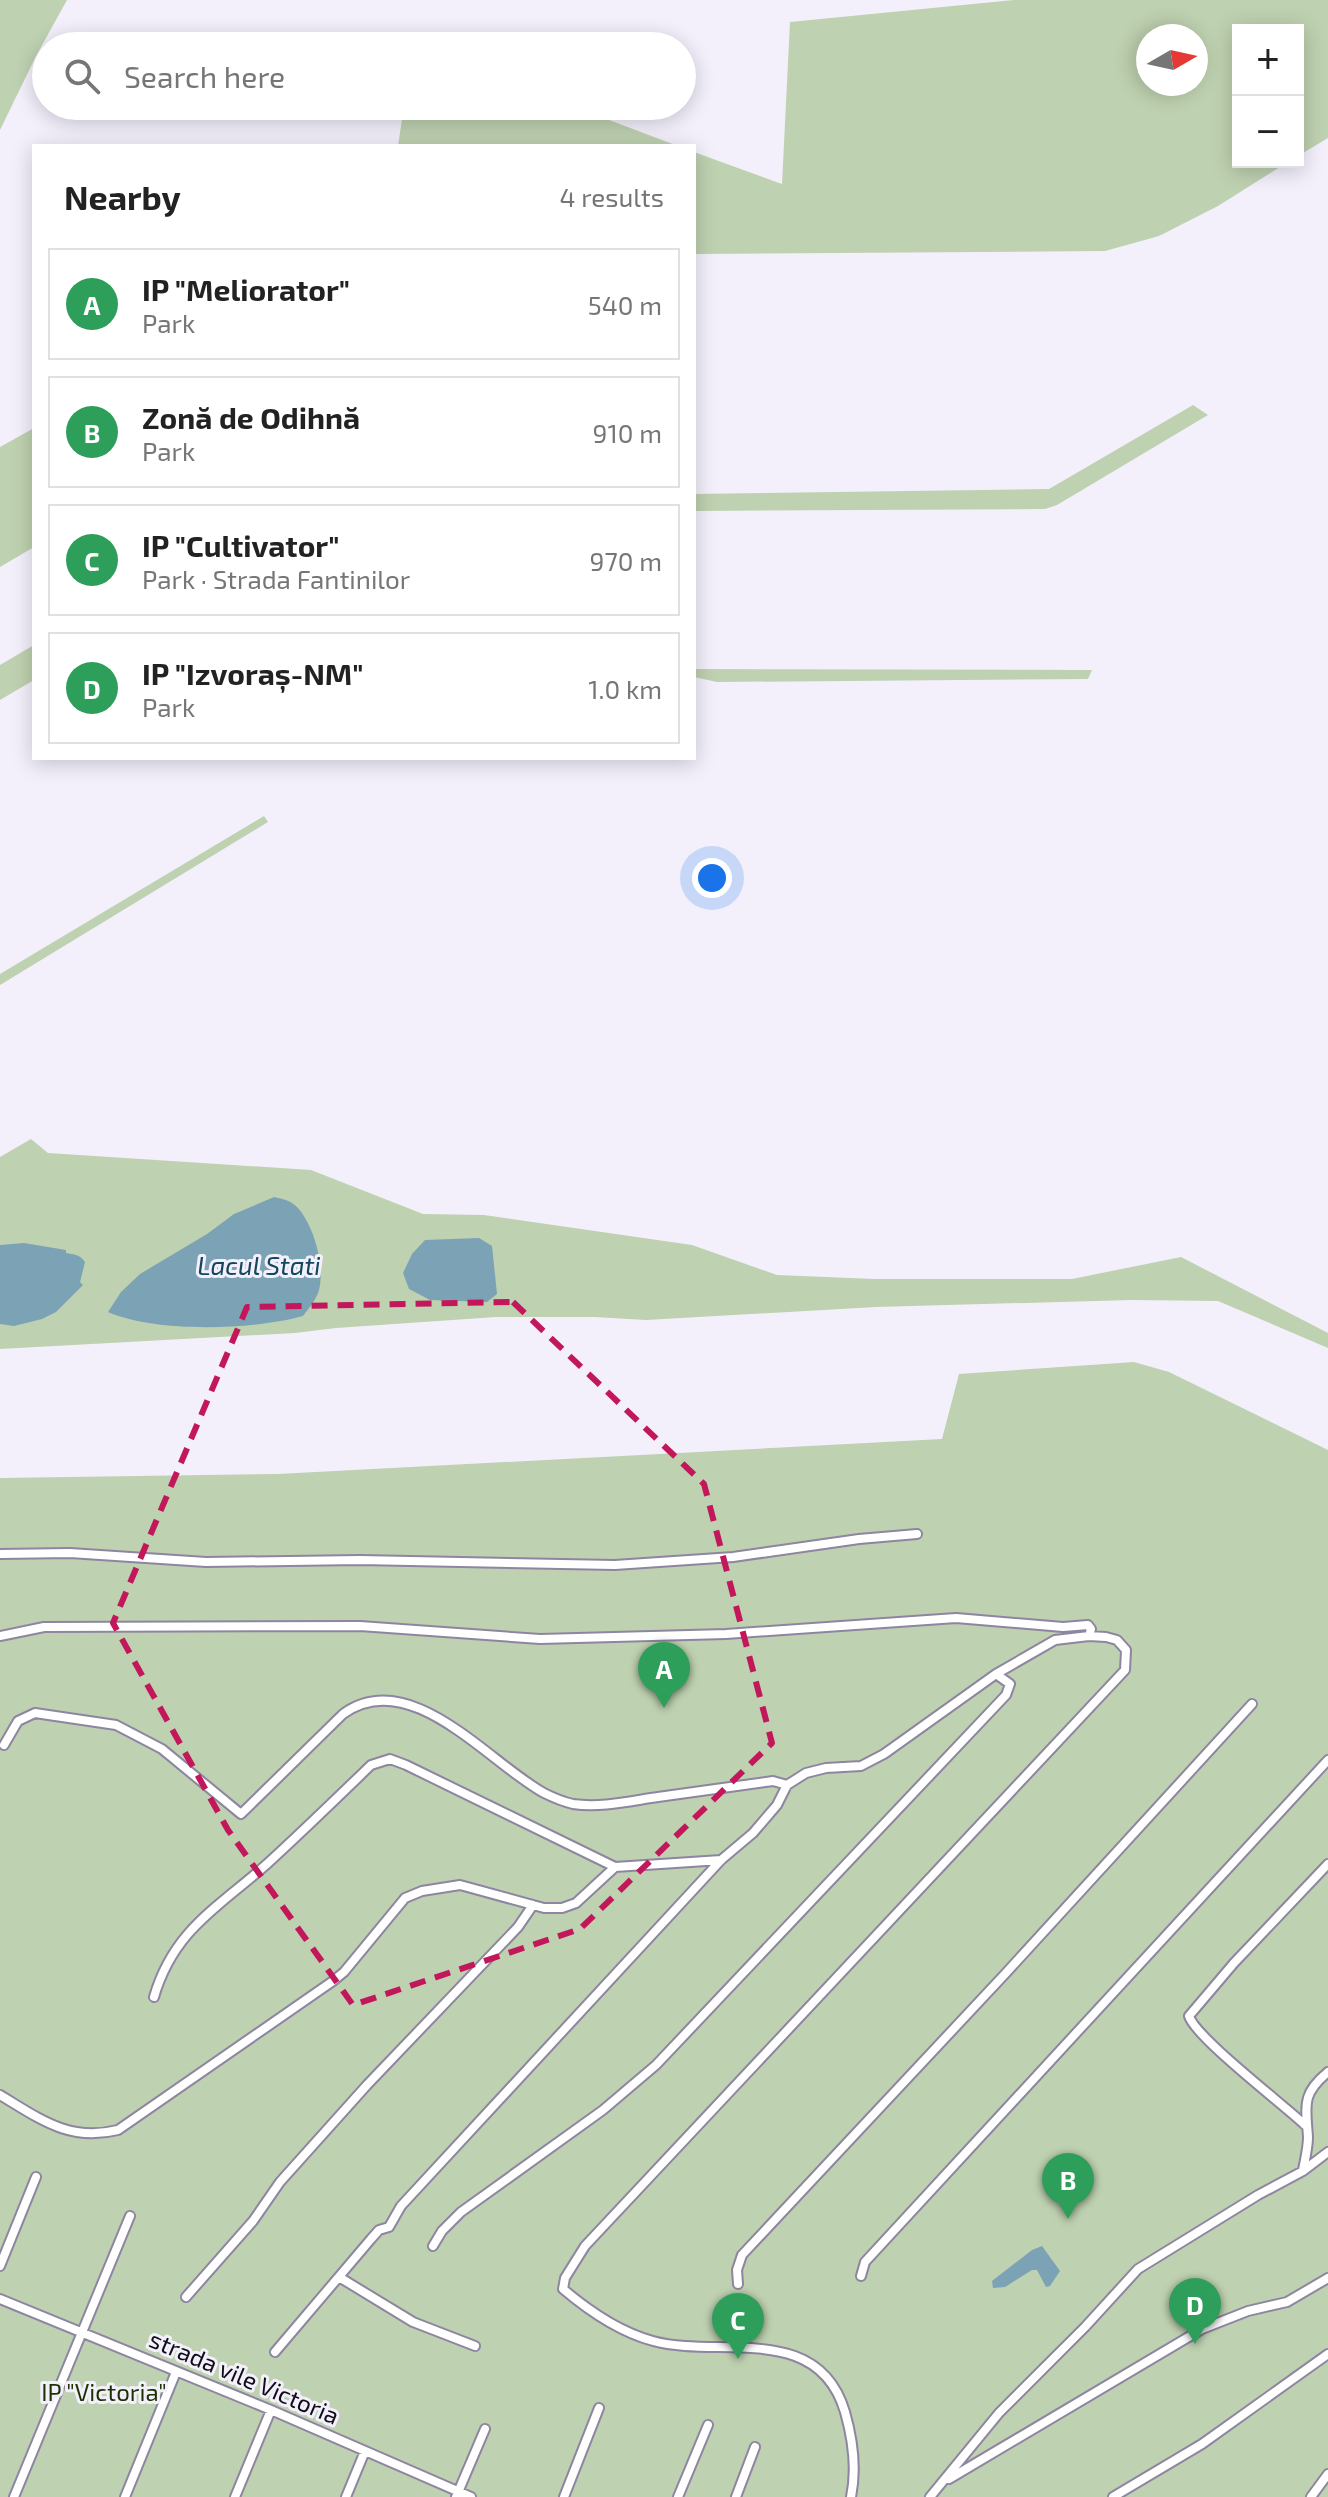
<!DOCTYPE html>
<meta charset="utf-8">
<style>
body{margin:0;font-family:"Exo 2",sans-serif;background:#f2f2f2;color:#222}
.controls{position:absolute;right:24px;top:24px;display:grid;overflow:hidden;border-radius:0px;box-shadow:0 4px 20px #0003}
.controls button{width:72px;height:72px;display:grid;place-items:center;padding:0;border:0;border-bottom:2px solid #e0e0e0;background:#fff;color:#222;font:40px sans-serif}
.compass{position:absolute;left:1136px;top:24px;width:72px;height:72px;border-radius:50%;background:#fff;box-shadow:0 4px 20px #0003;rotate:81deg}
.you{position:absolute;left:712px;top:878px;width:28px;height:28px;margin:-20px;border:6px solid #fff;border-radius:50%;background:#1a73e8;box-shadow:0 0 0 12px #1a73e833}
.badge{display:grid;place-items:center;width:52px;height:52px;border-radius:50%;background:#2563eb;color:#fff;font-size:26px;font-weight:700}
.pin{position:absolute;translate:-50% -66px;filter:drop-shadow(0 2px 4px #0008)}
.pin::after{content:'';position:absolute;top:42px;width:28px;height:24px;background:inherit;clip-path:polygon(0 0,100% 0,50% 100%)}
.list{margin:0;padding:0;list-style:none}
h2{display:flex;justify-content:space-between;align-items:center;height:104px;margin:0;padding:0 32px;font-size:34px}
h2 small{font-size:26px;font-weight:400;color:#767676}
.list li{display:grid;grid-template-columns:52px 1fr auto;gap:24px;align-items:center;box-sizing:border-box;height:112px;margin:0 16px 16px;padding:0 16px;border:2px solid #e0e0e0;border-radius:0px}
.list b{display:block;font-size:30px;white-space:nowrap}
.list p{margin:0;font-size:26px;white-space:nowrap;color:#767676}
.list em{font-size:26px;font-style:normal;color:#767676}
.icon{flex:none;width:44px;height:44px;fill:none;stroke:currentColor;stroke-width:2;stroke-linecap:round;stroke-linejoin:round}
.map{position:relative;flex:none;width:1328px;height:2497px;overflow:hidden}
.search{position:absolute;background:#fff;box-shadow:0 4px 20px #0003;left:32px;top:32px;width:664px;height:88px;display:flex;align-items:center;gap:20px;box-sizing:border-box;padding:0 28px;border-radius:44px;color:#767676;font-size:30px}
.panel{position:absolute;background:#fff;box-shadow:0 4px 20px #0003;left:32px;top:144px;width:664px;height:616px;border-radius:0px}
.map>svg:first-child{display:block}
.green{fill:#bed1b0;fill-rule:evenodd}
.water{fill:#7ca2b6}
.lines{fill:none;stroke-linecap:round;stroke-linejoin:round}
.minor-casing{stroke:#8e85a1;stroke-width:12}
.minor{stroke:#fff;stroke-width:8}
.marked{fill:none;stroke:#c2185b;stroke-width:6;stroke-dasharray:16 10;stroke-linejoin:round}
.labels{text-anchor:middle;stroke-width:6;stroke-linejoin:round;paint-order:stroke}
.street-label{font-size:24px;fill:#0f0c15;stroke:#f3f0fc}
.park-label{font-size:24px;fill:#1b3200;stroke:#f3f0fc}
.water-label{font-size:26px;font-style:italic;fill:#12475d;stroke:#f3f0fc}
</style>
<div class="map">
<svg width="1328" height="2497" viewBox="0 0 1328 2497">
<rect width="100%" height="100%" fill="#f3f0fc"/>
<path class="green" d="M0,0H67L36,56L0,130Z
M1014,0H1328V138L1298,156V30H1238V162H1288L1218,206L1159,236L1105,251L694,254V152L782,184L790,22ZM1148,36H1196V84H1148Z
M404,106H572L678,146H398Z
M1193,405L1208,415L1057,505L1045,509L694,511V494L1049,489Z
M34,428V547L0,567V447Z
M34,645V680L0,700V665Z
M694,669L1092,670L1088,679L717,682L694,677Z
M264,816L268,822L0,985V974Z
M31,1139L48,1153L311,1170L423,1214L484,1215L692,1245L777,1275L875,1279H1072L1181,1257L1328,1333V1348L1218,1301L1132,1300L876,1307L646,1320L594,1317H496L336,1328L295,1333L0,1349V1157Z
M1134,1362L1169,1372L1328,1450V2497H0V1478L278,1474L942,1439L959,1374Z"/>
<path class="water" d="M274,1197C283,1199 290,1200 297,1207C314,1225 325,1266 319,1290C316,1300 309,1308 303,1316C252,1330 156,1333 108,1312L121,1292L140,1274L207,1234L234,1214Z
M479,1238L492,1246L497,1294L487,1302L430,1300L409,1289L403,1273L412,1254L425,1240Z
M24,1243L66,1250V1253C74,1255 78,1253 85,1262L80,1282L83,1285L56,1312L42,1319L14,1326L0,1324V1245Z
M1042,2246L1060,2271L1050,2286L1046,2287L1037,2270H1032L1005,2287L993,2288L992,2281L1032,2250Z"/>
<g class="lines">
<g class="minor-casing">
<path id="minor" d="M0,1554L70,1553L206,1562L360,1560L615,1565L733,1557L859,1539L917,1534
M0,1636L44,1627L360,1626L540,1639L726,1634L956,1618L1063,1627L1088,1625L1091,1629L1089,1636
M4,1745L18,1721L35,1713L116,1725L162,1749L241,1814L343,1714C410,1665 489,1763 544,1793C552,1797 564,1802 573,1804C601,1808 630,1801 658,1797C696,1792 735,1786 773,1781L787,1785
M154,1997C174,1929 219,1907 268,1863C303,1831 337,1798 371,1765L390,1759L406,1765L615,1867
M0,2095C40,2119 69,2142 118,2130L333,1981L344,1972L405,1898L422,1891L460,1885L544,1908H562L576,1903L615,1867L721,1860
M1305,2125C1284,2105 1195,2037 1189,2016L1234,1963L1328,1864
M1303,2170C1305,2159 1308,2148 1308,2137C1306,2106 1301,2094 1328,2072
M433,2246L442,2231L461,2212L603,2110L656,2065L1006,1695L1010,1684L996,1674
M0,2266L36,2177
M861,2276L865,2262L1328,1760
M339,2277L413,2322L475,2346
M738,2284L737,2270L742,2255L1005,1974L1252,1704
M186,2297L253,2221L280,2182L367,2085L518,1927L533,1905
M0,2299L271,2410L471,2497
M275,2352L371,2239L379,2230L389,2227L401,2206L721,1860L753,1833L777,1805L787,1785L806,1773L826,1768L861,1766L884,1754L996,1674L1055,1640L1089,1636L1106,1637L1117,1640L1126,1650L1125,1670L585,2246L565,2278L563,2289C589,2311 619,2332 653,2341C719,2359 818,2321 845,2412C853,2440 857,2468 851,2497
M949,2479L1202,2329L1248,2311L1287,2302L1328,2278
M14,2497L130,2216
M125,2497L176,2372
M235,2497L271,2410
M346,2497L365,2451
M456,2497L485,2429
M564,2497L599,2408
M678,2497L708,2425
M736,2497L755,2447
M930,2497L999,2413L1085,2327L1138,2269L1258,2195L1303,2171L1328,2152
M1113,2497L1202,2444L1328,2354
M1311,2497L1328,2474"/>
</g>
<use href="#minor" class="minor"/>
</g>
<path class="marked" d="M513,1302L704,1484L772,1743L580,1929L353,2005L228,1830L113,1623L247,1307Z"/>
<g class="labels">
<g class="street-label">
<text transform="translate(244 2378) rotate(23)" y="8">strada vile Victoria</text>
</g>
<g class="park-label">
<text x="104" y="2401">IP "Victoria"</text>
</g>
<g class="water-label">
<text x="259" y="1275">Lacul Stati</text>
</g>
</g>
</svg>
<div class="controls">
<button>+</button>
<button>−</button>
</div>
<svg class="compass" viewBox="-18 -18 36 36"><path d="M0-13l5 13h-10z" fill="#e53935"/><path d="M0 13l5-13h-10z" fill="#767676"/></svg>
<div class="you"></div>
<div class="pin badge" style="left:664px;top:1708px;background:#2e9e5b">A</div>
<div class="pin badge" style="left:1068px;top:2219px;background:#2e9e5b">B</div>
<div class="pin badge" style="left:738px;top:2359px;background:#2e9e5b">C</div>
<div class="pin badge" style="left:1195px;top:2344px;background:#2e9e5b">D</div>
<div class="search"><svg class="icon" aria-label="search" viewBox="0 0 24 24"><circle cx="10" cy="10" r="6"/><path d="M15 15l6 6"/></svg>Search here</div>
<section class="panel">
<h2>Nearby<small>4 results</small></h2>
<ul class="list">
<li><span class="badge" style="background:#2e9e5b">A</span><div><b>IP &quot;Meliorator&quot;</b><p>Park</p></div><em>540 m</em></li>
<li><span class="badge" style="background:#2e9e5b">B</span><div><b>Zonă de Odihnă</b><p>Park</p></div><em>910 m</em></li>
<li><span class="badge" style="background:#2e9e5b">C</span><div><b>IP &quot;Cultivator&quot;</b><p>Park · Strada Fantinilor</p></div><em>970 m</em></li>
<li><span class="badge" style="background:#2e9e5b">D</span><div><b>IP &quot;Izvoraș-NM&quot;</b><p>Park</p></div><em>1.0 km</em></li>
</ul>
</section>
</div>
